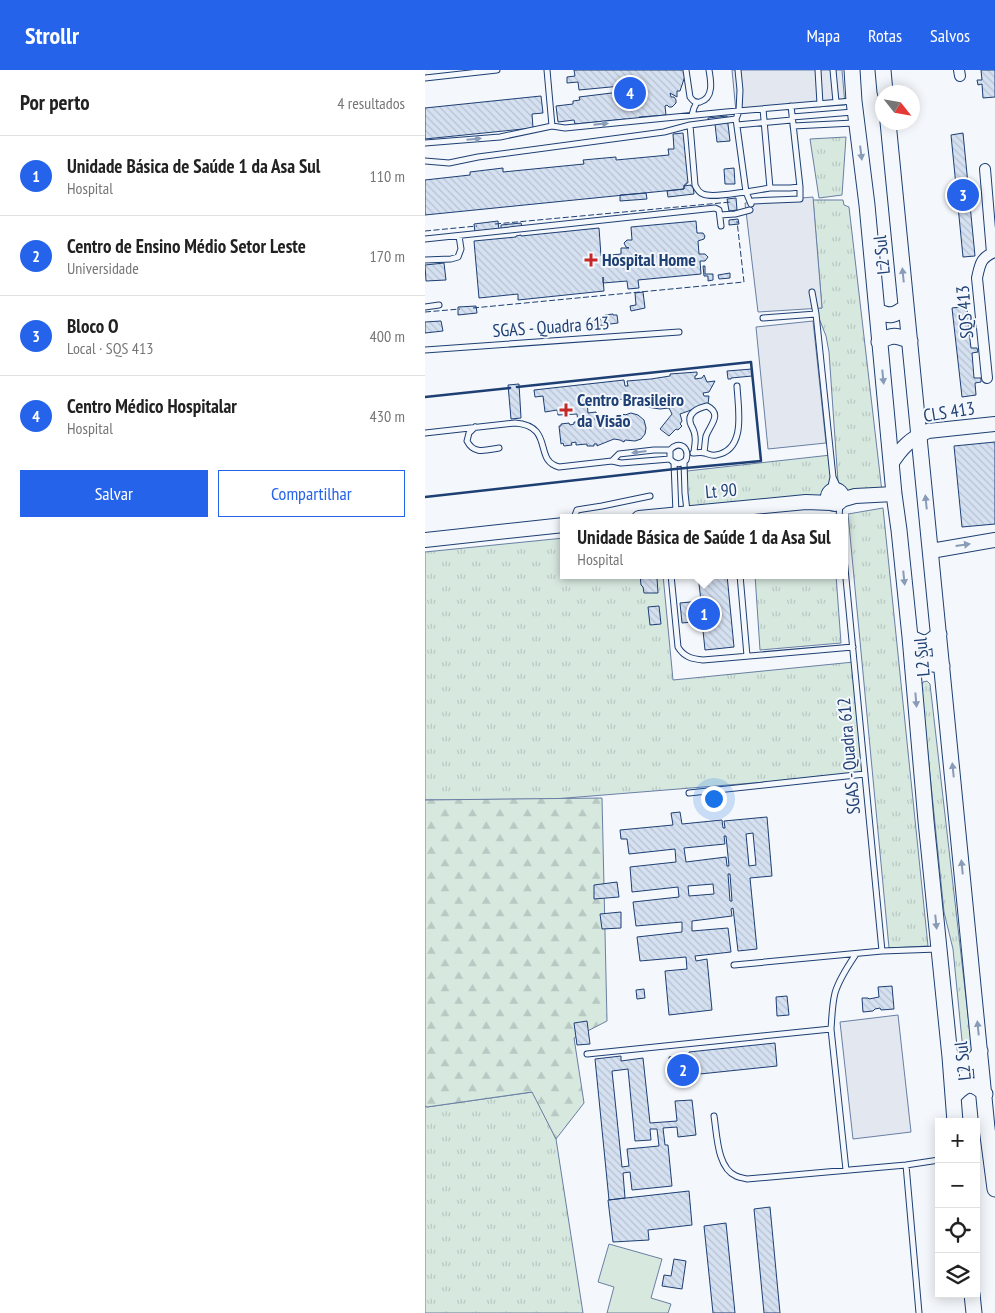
<!DOCTYPE html>
<html lang="pt">
<meta charset="utf-8">
<style>
body{margin:0;font-family:"PT Sans Narrow",sans-serif;background:#f2f2f2;color:#222}
.controls{position:absolute;right:15px;bottom:15px;display:grid;overflow:hidden;border-radius:0px;box-shadow:0 2px 12px #0003}
.controls button{width:45px;height:45px;display:grid;place-items:center;padding:0;border:0;border-bottom:1px solid #e0e0e0;background:#fff;color:#222;font:25px sans-serif}
.compass{position:absolute;left:450px;top:15px;width:45px;height:45px;border-radius:50%;background:#fff;box-shadow:0 2px 12px #0003;rotate:121deg}
.you{position:absolute;left:288px;top:728px;width:18px;height:18px;margin:-12px;border:4px solid #fff;border-radius:50%;background:#1a73e8;box-shadow:0 0 0 8px #1a73e833}
.badge{display:grid;place-items:center;width:32px;height:32px;border-radius:50%;background:#2563eb;color:#fff;font-size:16px;font-weight:700}
.pin{position:absolute;translate:-50% -50%;border:2px solid #fff;box-shadow:0 1px 5px #0006}
.popup{position:absolute;left:135px;top:444px;width:288px;height:65px;box-sizing:border-box;display:grid;place-content:center;border-radius:0px;background:#fff;filter:drop-shadow(0 1px 4px #0005);font-size:16px;white-space:nowrap;color:#767676}
.popup b{font-size:19px;color:#222}
.popup::after{content:'';position:absolute;left:50%;top:100%;margin-left:-10px;border:10px solid transparent;border-top-color:#fff}
.list{margin:0;padding:0;list-style:none}
h2{display:flex;justify-content:space-between;align-items:center;height:65px;margin:0;padding:0 20px;font-size:21px}
h2 small{font-size:16px;font-weight:400;color:#767676}
.list li{display:grid;grid-template-columns:32px 1fr auto;gap:15px;align-items:center;box-sizing:border-box;height:80px;padding:0 20px;border-top:1px solid #e0e0e0}
.list b{display:block;font-size:19px;white-space:nowrap}
.list p{margin:0;font-size:16px;white-space:nowrap;color:#767676}
.list em{font-size:16px;font-style:normal;color:#767676}
.actions{display:flex;gap:10px;padding:15px 20px}
.actions a{flex:1;padding:11px 0;border:1px solid #2563eb;border-radius:0px;text-align:center;font-size:18px;color:#2563eb}
.actions .main{background:#2563eb;color:#fff}
.icon{flex:none;width:28px;height:28px;fill:none;stroke:currentColor;stroke-width:2;stroke-linecap:round;stroke-linejoin:round}
.map{position:relative;flex:none;width:570px;height:1243px;overflow:hidden}
header{display:flex;align-items:center;gap:30px;box-sizing:border-box;height:70px;padding:0 25px;background:#2563eb;color:#fff}
header strong{font-size:24px}
nav{display:flex;gap:28px;margin-inline-start:auto;font-size:18px}
main{display:flex}
aside{flex:1;background:#fff}
.map>svg:first-child{display:block}
.grass{fill:url(#grass-tufts);stroke:#687fa3}
.forest{fill:url(#forest-firs);stroke:#687fa3}
.pitch{fill:#d7e8df;stroke:#687fa3}
.parking{fill:#e3e8f0;stroke:#687fa3}
.building{fill:url(#building-back-hatch);stroke:#1d3f73;fill-rule:evenodd}
.lines{fill:none;stroke-linecap:round;stroke-linejoin:round}
.lane-casing{stroke:#1d3f73;stroke-width:7}
.street-casing{stroke:#1d3f73;stroke-width:12}
.secondary-casing{stroke:#1d3f73;stroke-width:16}
.primary-casing{stroke:#1d3f73;stroke-width:17}
.lane{stroke:#f4f7fb;stroke-width:5}
.street{stroke:#f4f7fb;stroke-width:10}
.secondary{stroke:#f4f7fb;stroke-width:14}
.primary{stroke:#f4f7fb;stroke-width:15}
.fence{stroke:#1d3f73;stroke-width:1;stroke-dasharray:6 2.5;stroke-linecap:butt}
.wall{stroke:#1d3f73;stroke-width:2.5}
.oneway{fill:#889bb7}
.poi-dot{fill:#c62828;stroke:#f4f7fb;stroke-width:2}
.labels{text-anchor:middle;stroke-width:4;stroke-linejoin:round;paint-order:stroke}
.street-label{font-size:18px;fill:#1d3f73;stroke:#f4f7fb}
.poi-label{font-size:18px;font-weight:bold;fill:#1d3f73;stroke:#f4f7fb;text-anchor:start}
</style>
<header>
<strong>Strollr</strong>
<nav><a>Mapa</a><a>Rotas</a><a>Salvos</a></nav>
</header>
<main>
<aside>
<h2>Por perto<small>4 resultados</small></h2>
<ul class="list">
<li><span class="badge">1</span><div><b>Unidade Básica de Saúde 1 da Asa Sul</b><p>Hospital</p></div><em>110 m</em></li>
<li><span class="badge">2</span><div><b>Centro de Ensino Médio Setor Leste</b><p>Universidade</p></div><em>170 m</em></li>
<li><span class="badge">3</span><div><b>Bloco O</b><p>Local · SQS 413</p></div><em>400 m</em></li>
<li><span class="badge">4</span><div><b>Centro Médico Hospitalar</b><p>Hospital</p></div><em>430 m</em></li>
</ul>
<div class="actions"><a class="main">Salvar</a><a>Compartilhar</a></div>
</aside>
<div class="map">
<svg width="570" height="1243" viewBox="0 0 570 1243">
<defs>
<pattern id="grass-tufts" width="24" height="20" patternUnits="userSpaceOnUse" patternTransform="scale(1.25)"><rect width="24" height="20" fill="#d7e8df"/><path d="M3 7l-1-3M5 7V3M7 7l1-3M15 17l-1-3M17 17v-4M19 17l1-3" fill="none" stroke="#b8c8c3"/></pattern>
<pattern id="forest-firs" width="22" height="20" patternUnits="userSpaceOnUse" patternTransform="scale(1.25)"><rect width="22" height="20" fill="#d7e8df"/><path d="M5 1l3.5 6h-7zM16 11l3.5 6h-7z" fill="#b8c8c3"/></pattern>
<pattern id="building-back-hatch" width="6" height="6" patternUnits="userSpaceOnUse" patternTransform="scale(1.25)"><rect width="6" height="6" fill="#d5e0f0"/><path d="M-1 5l2 2M0 0l6 6M5-1l2 2" fill="none" stroke="#b6c1d1"/></pattern>
</defs>
<rect width="100%" height="100%" fill="#f4f7fb"/>
<path class="grass" d="M421,67L417,125L394,128L385,69Z
M388,130H418L419,135L424,137L457,422H418L415,419L413,412L404,282L401,266L390,238H397Z
M406,385L408,407L405,421L381,432L263,443L262,401Z
M458,438L503,876L464,878L423,444Z
M139,468V505H238L248,610L429,592L440,704L129,729L0,730V482Z
M330,505H411L416,573L335,580Z
M502,611L505,614L548,989L539,991L528,879L519,842L496,616L498,612Z
M108,1022L131,1069L158,1243H0V1036L2,1037Z"/>
<path class="forest" d="M177,728L182,951L149,968L159,1033L131,1069L107,1022L2,1037L0,1036V730Z"/>
<path class="pitch" d="M184,1174L237,1189L226,1228L246,1234L243,1243H182L189,1217L173,1212Z"/>
<path class="parking" d="M307,0H417L420,35L311,42Z
M388,127L397,238L333,242L320,133Z
M388,251L401,373L343,379L331,257Z
M473,945L486,1062L428,1069L415,952Z"/>
<path class="building" d="M149,0H262L255,21H252V27L245,23L246,27H249L251,30V33L247,37H244L242,35L240,36L241,45L214,47V50L202,52L201,49L150,54L149,50L133,52L131,36L148,34V31L155,30L154,27L195,22L194,20H197L196,16L154,20L153,12L142,13V7L150,6Z
M556,0H570V27L558,28L557,14L553,15L552,10H557Z
M116,26L118,43L107,44L108,58L0,69V38Z
M302,46L305,71L292,72L290,54L284,55L283,48Z
M258,63L263,113H261V115H259V119L0,145V110L45,105V102L78,98V102L159,94L158,90L191,87V90L244,85L243,79H249L248,64Z
M538,63L550,186L538,187L526,65Z
M309,98L310,114H300L299,99Z
M266,115V116H268L269,124L243,127L242,121L259,119V116Z
M221,123L222,129L195,131V125Z
M311,128L312,140L304,141L302,129Z
M313,149L314,154L304,155V150Z
M73,151L74,160L50,162L49,154Z
M271,151L272,163H278L280,166L279,169L273,171L274,184H280L283,187L280,191H275L276,204L213,210L214,218L203,219L202,211L178,213V207L179,221L93,230V224L54,228L49,171L91,167V166L96,165V166L174,158L176,186L196,184V178H204L201,177L199,173L202,170H207L206,157Z
M96,153L97,157L76,159V155Z
M19,193L21,210L1,211L0,195Z
M278,196H280V204H288V210L283,211V206H279Z
M305,203V208L294,209L293,205Z
M218,222L220,238L206,241L205,236L211,235L210,223Z
M51,236L52,243L33,245V237Z
M542,236L543,249L549,248L550,252L543,253L546,278H552L553,282L547,283L549,308H556V312L550,313L551,325L537,327L527,238Z
M188,244V245H192L193,253L162,257L161,253L180,248V245Z
M16,251L18,261L0,263V252Z
M327,299V306L306,308V309H303L302,301Z
M272,302V305L270,306V309L277,308L279,305L282,312L290,311L284,322L278,323L279,326H284L283,334L255,344L257,351L255,354L257,356L253,360L251,359L244,366L235,359L247,344L244,338L235,339L222,337L214,334L216,330L207,331V328L201,327V329L162,332L163,343L171,342L172,347H170V350L195,348L199,344L200,345L206,343L213,345L219,350L221,358L220,364L216,369L210,371L200,370L199,372L195,370L189,369L174,375L172,376V374H169V376H162V374L151,375V372L146,373L147,375L139,376L138,373L136,374L134,356H136V354L144,353L145,355L149,354V352H153L152,344L133,345L132,340L120,342L118,326L110,327L109,320L199,310L200,316H203L202,311L226,309L245,306V304Z
M94,314L96,348L86,349L83,315Z
M570,372V454L537,457L529,376Z
M215,505H230V508H232L233,523H219L218,517L216,515Z
M273,505H302L309,577L280,580L277,551L257,553L255,533L276,531Z
M234,536L236,554L225,555L223,537Z
M255,742L257,754L297,750L298,758H300L299,751L342,747L347,806L325,808L332,879L313,881L308,838L306,839L307,846L267,851V861L303,858L306,882L270,886L271,891L282,889L287,940L244,945L240,901L262,899L261,887L215,891L212,867L257,862V852L211,856L208,832L254,827L253,817L207,822L205,797L251,792L250,779L204,784L202,769H196L195,760L248,755L246,743ZM328,763L331,795L324,796L321,764ZM299,766H301L304,796H302L301,787L261,792L259,778L300,774ZM303,804H305L307,831H305ZM288,814L289,824L264,826L263,816Z
M192,812L194,827L169,829V815Z
M196,842V858L177,859L175,844Z
M467,916L469,939L456,940L455,938L450,939L448,941L438,942L437,928H443L444,929L454,927L453,917Z
M219,919L220,928L212,929L211,920Z
M362,926L364,945L352,946L351,927Z
M162,951L165,974L152,975L149,953Z
M350,973L352,996L246,1007L244,987L264,985V982Z
M196,986V991L218,988L225,1053L252,1051L250,1031L267,1030L271,1065L253,1067L252,1057L238,1058L240,1075H243L247,1116L207,1120L205,1102L198,1103L200,1128L184,1130L170,989ZM203,999L210,1071L226,1070L225,1059H232L234,1076L202,1079L204,1096L197,1097L187,1001Z
M264,1121L267,1155L223,1160L224,1170L188,1172L183,1130Z
M345,1137L355,1243H339L329,1139Z
M301,1153L310,1243H288L279,1156Z
M249,1189L261,1191L257,1219L237,1216L239,1205L246,1206Z"/>
<g class="lines">
<g class="lane-casing">
<path id="lane" d="M122,0L127,56
M261,0L265,27C268,31 270,33 275,32C289,28 286,11 284,0
M313,0L315,20L314,41L311,49L321,122L345,118H365L375,117
M393,0L395,34
M408,0L411,32
M0,8L72,0
M338,39L345,118
M267,45L269,38L272,32
M367,47L428,42
M265,55L270,115C272,119 273,122 278,124C287,128 310,123 321,122L326,134
M312,55L367,50
M368,56L429,53
M0,73L75,67L127,56L140,58L301,42L427,31
M0,91L24,93L53,87L239,62L265,55L311,49
M328,131L375,129V117L366,36
M295,145L310,144L325,140
M0,169L290,138L294,140L296,156
M0,190L26,189L33,187L36,179L34,166
M387,222L391,244L408,407L405,421
M0,237L14,235
M338,248L391,244
M0,280L254,262
M50,357L44,363L42,371C49,385 61,380 74,378
M0,363L90,353C130,356 108,391 134,397L187,391L196,393L245,389
M268,383C271,383 276,382 280,383C284,384 286,386 291,385C322,380 313,338 312,316
M269,383C269,378 271,372 270,367C270,362 268,359 266,355C261,343 273,338 282,336C298,344 285,355 281,366C280,371 280,377 279,382
M187,391L194,384L229,380H245C254,370 265,377 261,390C256,395 250,395 245,389V380
M259,392L260,423L262,441
M249,393L251,443
M408,407L414,420
M149,448L152,440L158,439L177,436L225,426
M414,448L415,432
M419,488L457,881
M246,505L253,577C259,587 267,589 278,590L428,577
M315,505L322,586
M264,723L440,704
M309,895L457,881L513,879
M162,984L406,959
M289,1046C292,1064 292,1098 311,1106C315,1108 319,1108 322,1109L481,1095L514,1090
M481,1095L494,1243
M421,1100L406,959C407,947 407,935 410,923C414,909 423,896 431,884"/>
</g>
<g class="street-casing">
<path id="street" d="M534,0L535,6
M560,99L567,183
M562,308L552,208C555,194 556,187 570,182"/>
</g>
<g class="secondary-casing">
<path id="secondary" d="M466,394C477,377 485,369 503,361L570,354
M403 427a7 7 0 1 1 14 0a7 7 0 1 1-14 0Z
M416,430L430,426L469,424
M214,448L381,432L406,433
M0,470L139,455
M506,481L570,470"/>
</g>
<g class="primary-casing">
<path id="primary" d="M427,0L429,31L442,135L469,424L474,460L485,567L501,751L525,987L530,1052
M458,0L460,22
M463,52L562,1058L570,1119
M452,241C465,247 469,246 481,237
M454,272C467,264 471,265 485,271
M485,567C499,575 502,575 514,564
M488,602C499,593 503,592 517,596
M525,987C540,995 547,996 555,981
M528,1027C540,1014 546,1010 560,1024
M547,1224L549,1243"/>
</g>
<use href="#lane" class="lane"/>
<use href="#street" class="street"/>
<use href="#secondary" class="secondary"/>
<use href="#primary" class="primary"/>
<path class="fence" d="M70,154L306,132
M0,161L52,156
M48,238L319,212L312,151
M0,242L35,239"/>
<path class="wall" d="M0,327L85,318
M0,427L250,399L336,391L326,292L92,317"/>
</g>
<defs><path id="oneway-solid" d="M-6-.8H1V-3.2L6.5 0L1 3.2V.8H-6Z" transform="scale(1.25)"/></defs>
<g class="oneway">
<use href="#oneway-solid" transform="translate(176 54) rotate(-6)"/>
<use href="#oneway-solid" transform="translate(49 69) rotate(-5)"/>
<use href="#oneway-solid" transform="translate(436 83) rotate(83)"/>
<use href="#oneway-solid" transform="translate(478 205) rotate(-96)"/>
<use href="#oneway-solid" transform="translate(458 307) rotate(84)"/>
<use href="#oneway-solid" transform="translate(214 382) rotate(173)"/>
<use href="#oneway-solid" transform="translate(501 432) rotate(-96)"/>
<use href="#oneway-solid" transform="translate(538 475) rotate(-8)"/>
<use href="#oneway-solid" transform="translate(479 508) rotate(84)"/>
<use href="#oneway-solid" transform="translate(491 630) rotate(85)"/>
<use href="#oneway-solid" transform="translate(528 700) rotate(-96)"/>
<use href="#oneway-solid" transform="translate(537 797) rotate(-96)"/>
<use href="#oneway-solid" transform="translate(511 852) rotate(84)"/>
<use href="#oneway-solid" transform="translate(553 958) rotate(-96)"/>
</g>
<g class="poi-dot">
<path d="M163.5 182.5h5v5h5v5h-5v5h-5v-5h-5v-5h5z"/>
<path d="M138.5 332.5h5v5h5v5h-5v5h-5v-5h-5v-5h5z"/>
</g>
<g class="labels">
<g class="street-label">
<text transform="translate(457 185) rotate(-96)" y="6">L2 Sul</text>
<text transform="translate(540 242) rotate(-95)" y="6">SQS 413</text>
<text transform="translate(126 257) rotate(-4)" y="6">SGAS - Quadra 613</text>
<text transform="translate(524 342) rotate(-9)" y="6">CLS 413</text>
<text transform="translate(296 421) rotate(-5)" y="6">Lt 90</text>
<text transform="translate(497 587) rotate(-95)" y="6">L2 Sul</text>
<text transform="translate(424 686) rotate(-95)" y="6">SGAS - Quadra 612</text>
<text transform="translate(538 991) rotate(-96)" y="6">L2 Sul</text>
</g>
<g class="poi-label">
<text x="177" y="196">Hospital Home</text>
<text x="152" y="336">Centro Brasileiro<tspan x="152" dy="21">da Visão</tspan></text>
</g>
</g>
</svg>
<div class="controls">
<button>+</button>
<button>−</button>
<button><svg class="icon" aria-label="locate" viewBox="0 0 24 24"><circle cx="12" cy="12" r="6"/><path d="M12 2v4M12 18v4M2 12h4M18 12h4"/></svg></button>
<button><svg class="icon" aria-label="layers" viewBox="0 0 24 24"><path d="M12 4l9 5-9 5-9-5zM3 14l9 5 9-5"/></svg></button>
</div>
<svg class="compass" viewBox="-18 -18 36 36"><path d="M0-13l5 13h-10z" fill="#e53935"/><path d="M0 13l5-13h-10z" fill="#767676"/></svg>
<div class="you"></div>
<div class="pin badge" style="left:279px;top:544px">1</div>
<div class="popup"><b>Unidade Básica de Saúde 1 da Asa Sul</b>Hospital</div>
<div class="pin badge" style="left:258px;top:1000px">2</div>
<div class="pin badge" style="left:538px;top:125px">3</div>
<div class="pin badge" style="left:205px;top:23px">4</div>
</div>
</main>
